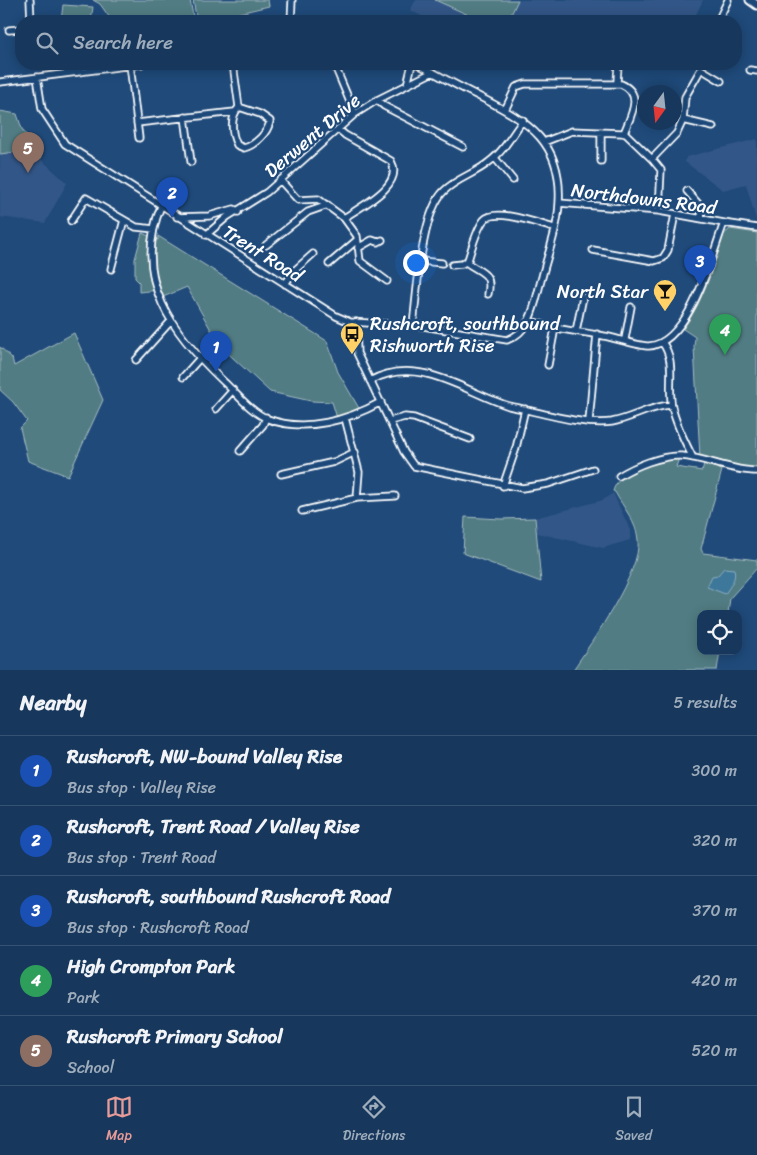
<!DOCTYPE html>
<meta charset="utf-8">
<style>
body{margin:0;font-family:Sriracha,sans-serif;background:#244365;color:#f1f3f6}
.controls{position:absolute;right:15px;bottom:15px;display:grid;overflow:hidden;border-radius:10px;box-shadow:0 2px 12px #0003}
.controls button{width:45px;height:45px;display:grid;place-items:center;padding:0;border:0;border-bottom:1px solid #365272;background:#17385c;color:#f1f3f6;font:25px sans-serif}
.compass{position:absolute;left:637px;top:85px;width:45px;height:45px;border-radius:50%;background:#17385c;box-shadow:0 2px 12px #0003;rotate:195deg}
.you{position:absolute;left:415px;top:262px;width:18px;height:18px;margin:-12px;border:4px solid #fff;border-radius:50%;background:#1a73e8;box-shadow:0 0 0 8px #1a73e833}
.badge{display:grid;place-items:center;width:32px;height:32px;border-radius:50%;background:#e69b98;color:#fff;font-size:16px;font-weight:700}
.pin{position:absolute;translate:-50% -41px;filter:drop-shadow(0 1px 2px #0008)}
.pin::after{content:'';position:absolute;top:26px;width:18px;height:15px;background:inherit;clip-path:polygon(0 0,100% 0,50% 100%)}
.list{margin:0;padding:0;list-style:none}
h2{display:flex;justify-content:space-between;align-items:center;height:65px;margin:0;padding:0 20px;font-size:21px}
h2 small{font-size:16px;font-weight:400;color:#9eacbb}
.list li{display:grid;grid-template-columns:32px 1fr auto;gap:15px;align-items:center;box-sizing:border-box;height:70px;padding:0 20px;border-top:1px solid #365272}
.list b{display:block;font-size:19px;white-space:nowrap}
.list p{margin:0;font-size:16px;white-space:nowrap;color:#9eacbb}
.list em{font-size:16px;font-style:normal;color:#9eacbb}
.icon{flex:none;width:28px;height:28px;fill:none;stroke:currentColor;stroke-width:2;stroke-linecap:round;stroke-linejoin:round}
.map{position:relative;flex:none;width:757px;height:670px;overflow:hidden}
.search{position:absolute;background:#17385c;box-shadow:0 2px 12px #0003;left:15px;right:15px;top:15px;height:55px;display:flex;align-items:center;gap:12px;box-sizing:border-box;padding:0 18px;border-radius:20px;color:#9eacbb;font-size:19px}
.sheet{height:415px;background:#17385c}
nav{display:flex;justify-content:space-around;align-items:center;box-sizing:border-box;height:70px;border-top:1px solid #365272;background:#17385c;font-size:14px;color:#9eacbb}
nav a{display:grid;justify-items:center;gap:2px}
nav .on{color:#e69b98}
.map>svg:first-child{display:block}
.built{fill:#325787}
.green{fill:#517b83;stroke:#a8bdc1}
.water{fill:#3e7799;stroke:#8badc2}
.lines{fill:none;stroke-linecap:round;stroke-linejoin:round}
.minor-casing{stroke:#fff;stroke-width:9}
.major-casing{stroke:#fff;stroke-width:11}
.minor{stroke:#1f4a7a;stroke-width:5.5}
.major{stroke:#1f4a7a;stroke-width:7}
.labels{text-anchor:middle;stroke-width:4.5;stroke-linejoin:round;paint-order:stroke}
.street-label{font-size:19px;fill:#fff;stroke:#1f4a7a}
.poi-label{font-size:19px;fill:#fff;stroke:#1f4a7a;text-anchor:end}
</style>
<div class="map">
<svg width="757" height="670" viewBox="0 0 757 670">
<rect width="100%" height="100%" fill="#1f4a7a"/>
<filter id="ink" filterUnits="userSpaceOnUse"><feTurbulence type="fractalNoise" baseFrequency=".02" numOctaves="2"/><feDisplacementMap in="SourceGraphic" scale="10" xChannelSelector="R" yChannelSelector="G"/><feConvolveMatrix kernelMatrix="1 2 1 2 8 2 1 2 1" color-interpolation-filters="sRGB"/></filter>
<g filter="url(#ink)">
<path class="built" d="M416,0H703L693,21H431L410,10Z
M0,111L17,114L22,129L43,161L67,183L45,223L0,217Z
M757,139V223L746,184L723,190L685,162L686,157Z
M613,493L631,532L630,540L603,548L537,533L535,518L603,500Z"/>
<path class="green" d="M93,0H190L194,21H112L100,4Z
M193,0H268L269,6L205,21H197Z
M435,0H518L508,21H482Z
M63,5L93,7L91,21H61Z
M0,111L17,114L22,129L41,158L16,152L0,154Z
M730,229L757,233V468H746L700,457L694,347L695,337L683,329C704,300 713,267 724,234Z
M142,233L158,240V236L327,341L338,372L360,410L337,418L332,402L311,401L270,392L220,346L187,287L163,297L160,290L139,292V282L135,278V259Z
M74,333L103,400L68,476L28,461L20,428L27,421L13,402L0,390V347L12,358L14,366Z
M679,458L676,467L702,471L704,464L722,470L701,549L703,553L757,560V568L730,598L728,614H701V651H720L717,670H573C591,643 642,571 638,540C637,523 623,507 615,492L613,491C620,467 656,463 679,458Z
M465,517L501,519L535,518L541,582L463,553Z"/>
<path class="water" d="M724,568L734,569C737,579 730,586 725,594L707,587L712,576L718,575Z"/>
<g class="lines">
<g class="minor-casing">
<path id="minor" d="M30,0L31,21
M291,21L292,0
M718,21L728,0
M9,30L21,29
M233,64L239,107
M130,65L139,138
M750,70L757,71
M337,71L355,114
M37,77L42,109L65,144L336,316L350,322L423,326L507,340C533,331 535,300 542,277C548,253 558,228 559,203C563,143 529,122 482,98C460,87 439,76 418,64
M0,82L141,64
M617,83L618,64
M407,85L412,64
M377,100L384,106L463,147
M239,107L260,114L270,121C268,133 255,145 244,148L237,145C231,133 230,117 239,107Z
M505,110L516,87L525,84H621C644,94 631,115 624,133
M185,117L191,162
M683,120L713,127
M137,123L234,112
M338,129L345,135L391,161C405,186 361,206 344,218
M601,132V161
M544,142L572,131L622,133L626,134L652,159L661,170L659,211
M495,158L513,180
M652,159L677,133L683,120L685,97L701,69L721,81
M280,180L298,200L318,199L344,218L357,236L360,261L387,281
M687,191L702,208L701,218
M559,203L659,211L724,223
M161,206C131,280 173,334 224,382C237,394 251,412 268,419C305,433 348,420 381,402
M177,217L209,216L234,209L238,212
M71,221L86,198L136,227L154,229
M206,235L227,217L267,192L355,114L377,100L433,72
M266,245L308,212L328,205
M358,248L372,240L378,242L382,240
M593,250L654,261L663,258L668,250L675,214
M421,261L442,263
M466,262C480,273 493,272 488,294
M329,264L357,240
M452,265L462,264L468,260C472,248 476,230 484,220C495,207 539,224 554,228
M111,269L124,220
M285,284L295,270L313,254
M529,320C552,330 579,331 604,336C616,338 638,346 649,346C690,343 712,254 724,223L757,228
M356,322L357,353L404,452L414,466L522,488L548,484L593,469
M413,325C417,293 421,213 444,191C457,178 475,174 489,162C503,152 513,134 523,120
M576,331L583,297
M625,339L631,307
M662,342C677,362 667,384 672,407C676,425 685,442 693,458
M136,360L171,321
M548,365L555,328
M183,377L200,358
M370,381C419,354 464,392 509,406C539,412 583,426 612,422C633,418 650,406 671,405
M216,409L233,390
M345,418L359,472L357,498
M390,421L405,417L414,418L470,439
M589,421L597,334
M240,451L263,425L266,417
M281,474L334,462L355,452
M619,476C635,466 662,455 681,456C707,458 730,471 757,471
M503,486L516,448L525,409
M302,511L357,498L395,496"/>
</g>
<g class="major-casing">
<path id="major" d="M750,0L757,5"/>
</g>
<use href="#minor" class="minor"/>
<use href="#major" class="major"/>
</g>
</g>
<defs>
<g id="bar-pin" transform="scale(1.25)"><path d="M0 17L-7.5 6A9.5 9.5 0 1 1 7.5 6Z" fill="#ffd166" stroke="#1f4a7a"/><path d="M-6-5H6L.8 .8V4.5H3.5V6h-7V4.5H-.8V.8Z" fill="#111"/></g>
<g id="bus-pin" transform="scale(1.25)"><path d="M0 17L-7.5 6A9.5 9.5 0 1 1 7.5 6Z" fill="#ffd166" stroke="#1f4a7a"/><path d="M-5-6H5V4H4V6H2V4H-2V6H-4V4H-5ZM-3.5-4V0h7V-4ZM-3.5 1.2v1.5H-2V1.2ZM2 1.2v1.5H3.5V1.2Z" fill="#111"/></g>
</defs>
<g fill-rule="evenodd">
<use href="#bar-pin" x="665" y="291"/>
<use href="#bus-pin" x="352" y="334"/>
</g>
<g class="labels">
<g class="street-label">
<text transform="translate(312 135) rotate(-40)" y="7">Derwent Drive</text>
<text transform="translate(644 198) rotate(7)" y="7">Northdowns Road</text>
<text transform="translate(263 253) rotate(32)" y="7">Trent Road</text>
</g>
<g class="poi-label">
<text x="648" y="298">North Star</text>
<text x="370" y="330" text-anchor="start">Rushcroft, southbound<tspan x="370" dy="22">Rishworth Rise</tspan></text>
</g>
</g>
</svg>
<div class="controls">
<button><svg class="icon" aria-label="locate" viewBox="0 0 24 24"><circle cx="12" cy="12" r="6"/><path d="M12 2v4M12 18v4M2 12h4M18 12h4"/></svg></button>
</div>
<svg class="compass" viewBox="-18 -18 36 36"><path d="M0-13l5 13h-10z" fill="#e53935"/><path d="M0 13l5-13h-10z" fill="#9eacbb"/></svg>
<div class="you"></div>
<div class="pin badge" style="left:216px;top:372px;background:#1a4fb4">1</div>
<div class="pin badge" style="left:172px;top:218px;background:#1a4fb4">2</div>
<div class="pin badge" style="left:700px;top:286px;background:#1a4fb4">3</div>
<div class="pin badge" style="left:725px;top:355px;background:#2e9e5b">4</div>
<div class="pin badge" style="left:28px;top:173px;background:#8d6e63">5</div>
<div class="search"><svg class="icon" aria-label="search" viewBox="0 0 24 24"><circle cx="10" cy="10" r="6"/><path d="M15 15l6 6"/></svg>Search here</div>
</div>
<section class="sheet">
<h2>Nearby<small>5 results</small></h2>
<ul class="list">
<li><span class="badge" style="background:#1a4fb4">1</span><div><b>Rushcroft, NW-bound Valley Rise</b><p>Bus stop · Valley Rise</p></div><em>300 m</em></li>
<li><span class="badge" style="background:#1a4fb4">2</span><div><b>Rushcroft, Trent Road / Valley Rise</b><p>Bus stop · Trent Road</p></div><em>320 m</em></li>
<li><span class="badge" style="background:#1a4fb4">3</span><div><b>Rushcroft, southbound Rushcroft Road</b><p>Bus stop · Rushcroft Road</p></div><em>370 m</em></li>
<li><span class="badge" style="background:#2e9e5b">4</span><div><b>High Crompton Park</b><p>Park</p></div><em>420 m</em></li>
<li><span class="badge" style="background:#8d6e63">5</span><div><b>Rushcroft Primary School</b><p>School</p></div><em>520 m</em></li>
</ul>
</section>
<nav>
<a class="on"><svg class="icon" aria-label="map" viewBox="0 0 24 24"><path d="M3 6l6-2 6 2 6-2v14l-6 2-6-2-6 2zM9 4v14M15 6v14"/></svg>Map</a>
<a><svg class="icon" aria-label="directions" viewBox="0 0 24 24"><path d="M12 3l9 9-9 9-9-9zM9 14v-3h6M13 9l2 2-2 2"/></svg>Directions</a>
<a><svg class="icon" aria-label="saved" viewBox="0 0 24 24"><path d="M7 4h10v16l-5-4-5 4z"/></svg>Saved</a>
</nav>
